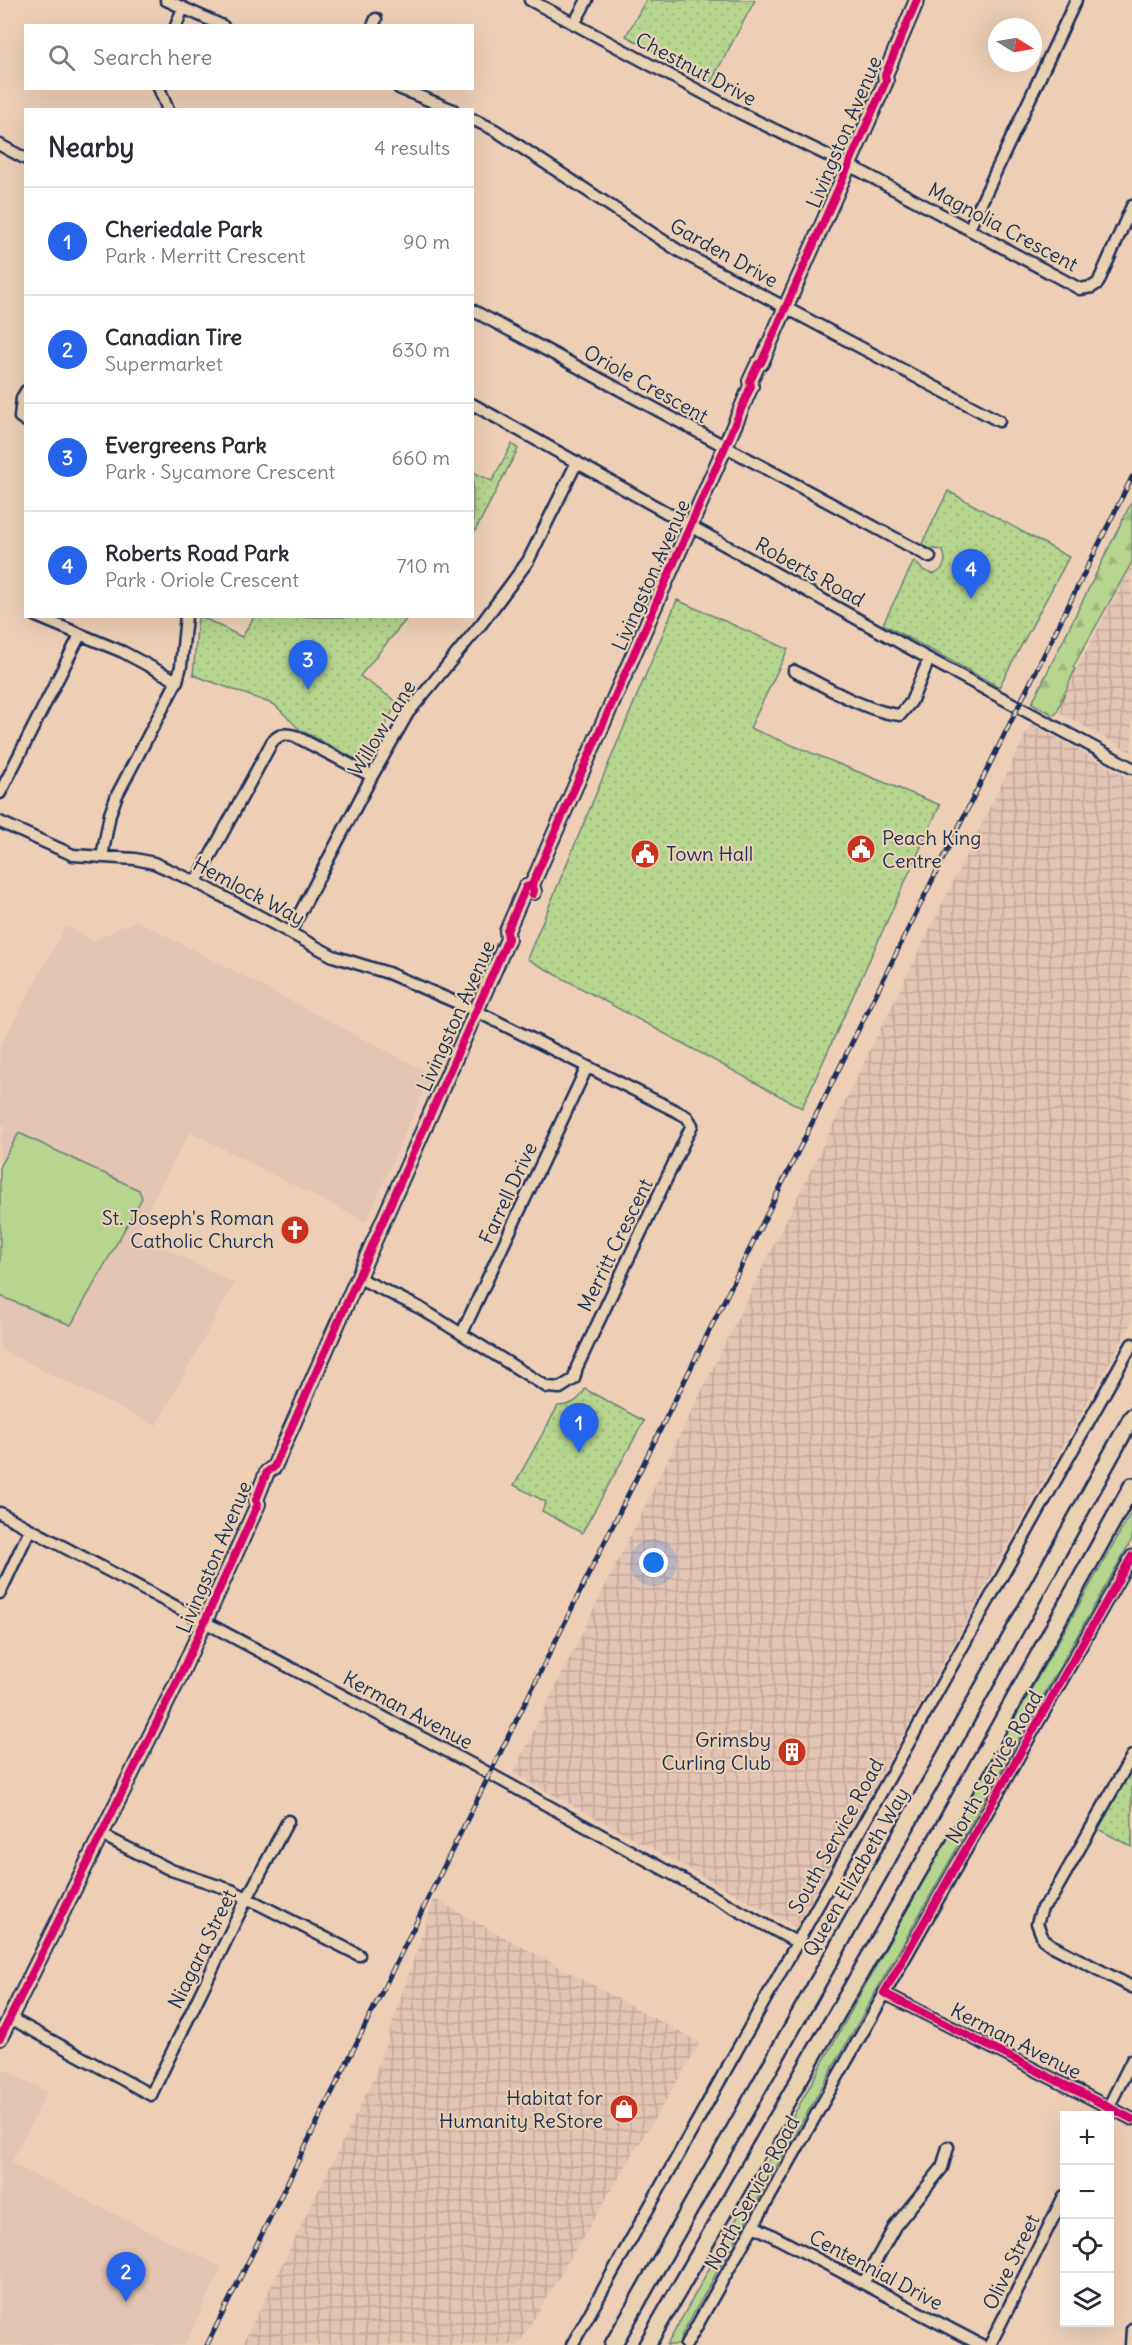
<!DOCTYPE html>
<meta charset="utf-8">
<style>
body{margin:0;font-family:Delius,sans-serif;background:#f2f2f3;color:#2b2b33}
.controls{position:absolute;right:18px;bottom:18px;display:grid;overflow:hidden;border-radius:0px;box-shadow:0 6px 24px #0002}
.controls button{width:54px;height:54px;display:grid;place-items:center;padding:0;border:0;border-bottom:2px solid #e1e1e2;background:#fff;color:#2b2b33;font:30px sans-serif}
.compass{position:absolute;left:988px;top:18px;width:54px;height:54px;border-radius:50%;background:#fff;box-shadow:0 6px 24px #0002;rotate:101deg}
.you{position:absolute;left:654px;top:1563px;width:21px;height:21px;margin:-15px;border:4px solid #fff;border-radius:50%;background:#1a73e8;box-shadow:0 0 0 9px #1a73e833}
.badge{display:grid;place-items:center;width:39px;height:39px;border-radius:50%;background:#2563eb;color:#fff;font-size:20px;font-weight:700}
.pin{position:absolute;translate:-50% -50px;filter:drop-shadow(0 2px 3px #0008)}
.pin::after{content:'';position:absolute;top:32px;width:21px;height:18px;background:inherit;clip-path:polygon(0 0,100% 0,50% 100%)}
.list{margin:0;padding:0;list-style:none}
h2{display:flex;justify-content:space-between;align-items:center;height:78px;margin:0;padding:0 24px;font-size:26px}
h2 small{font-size:20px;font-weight:400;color:#7c7c81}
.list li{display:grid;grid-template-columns:39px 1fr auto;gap:18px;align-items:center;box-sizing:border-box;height:108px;padding:0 24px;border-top:2px solid #e1e1e2}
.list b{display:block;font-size:22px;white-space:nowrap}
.list p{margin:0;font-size:20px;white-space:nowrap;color:#7c7c81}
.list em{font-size:20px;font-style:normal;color:#7c7c81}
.icon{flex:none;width:33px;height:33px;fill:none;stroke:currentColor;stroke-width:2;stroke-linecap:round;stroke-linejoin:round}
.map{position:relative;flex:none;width:1132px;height:2345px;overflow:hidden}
.search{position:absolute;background:#fff;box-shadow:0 6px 24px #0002;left:24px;top:24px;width:450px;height:66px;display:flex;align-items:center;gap:15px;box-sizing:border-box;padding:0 21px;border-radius:0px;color:#7c7c81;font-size:22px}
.panel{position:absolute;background:#fff;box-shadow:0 6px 24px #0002;left:24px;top:108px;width:450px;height:510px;border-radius:0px}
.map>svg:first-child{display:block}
.built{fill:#e4c4b3}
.industrial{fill:url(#industrial-grid)}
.grass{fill:#b5d58e;stroke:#688276;stroke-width:1.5}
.forest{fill:url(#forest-firs);stroke:#688276;stroke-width:1.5}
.park{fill:url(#park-dots);stroke:#688276;stroke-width:1.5}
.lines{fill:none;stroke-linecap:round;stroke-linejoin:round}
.minor-casing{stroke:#1b2f5e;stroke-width:15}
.major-casing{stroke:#1b2f5e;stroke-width:18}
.highway-casing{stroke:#1b2f5e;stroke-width:20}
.minor{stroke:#e9d1b1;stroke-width:10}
.major{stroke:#e9d1b1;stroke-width:14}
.highway{stroke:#e9d1b1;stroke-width:15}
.rail-casing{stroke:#1b2f5e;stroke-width:5}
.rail{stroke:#e9d1b1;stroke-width:3;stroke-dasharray:9;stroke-linecap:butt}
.cycleway-casing{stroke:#e9d1b1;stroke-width:11}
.cycleway{stroke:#d6006c;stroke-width:8}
.labels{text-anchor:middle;stroke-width:4.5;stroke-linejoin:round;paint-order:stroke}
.street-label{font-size:20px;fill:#1b2f5e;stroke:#e9d1b1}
.poi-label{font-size:20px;fill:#1b2f5e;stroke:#e9d1b1;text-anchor:end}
</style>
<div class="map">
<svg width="1132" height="2345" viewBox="0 0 1132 2345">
<defs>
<pattern id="industrial-grid" width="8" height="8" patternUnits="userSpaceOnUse" patternTransform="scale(1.5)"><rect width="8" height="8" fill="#e4c4b3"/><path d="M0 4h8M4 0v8" fill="none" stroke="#c3a99c"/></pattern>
<pattern id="forest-firs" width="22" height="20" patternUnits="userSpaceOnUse" patternTransform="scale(1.5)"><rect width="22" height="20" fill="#b5d58e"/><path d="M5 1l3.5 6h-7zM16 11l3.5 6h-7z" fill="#9bb77d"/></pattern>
<pattern id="park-dots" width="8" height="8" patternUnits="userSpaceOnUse" patternTransform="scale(1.5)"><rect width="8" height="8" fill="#b5d58e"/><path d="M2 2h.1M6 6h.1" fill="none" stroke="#9bb77d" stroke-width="1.8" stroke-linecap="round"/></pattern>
</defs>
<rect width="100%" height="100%" fill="#eecfb6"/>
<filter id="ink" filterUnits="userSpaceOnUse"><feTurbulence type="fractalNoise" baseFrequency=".0167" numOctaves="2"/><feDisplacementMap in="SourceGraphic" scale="12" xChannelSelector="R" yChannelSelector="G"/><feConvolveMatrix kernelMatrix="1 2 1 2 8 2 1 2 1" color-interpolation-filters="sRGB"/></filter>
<g filter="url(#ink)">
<path class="built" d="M136,920L431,1074L366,1222L190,1132L135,1233L234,1283L156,1426L0,1349V1139L6,1127L0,1124V1046L66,926L93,941Z
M1,2068L47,2091L11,2163L222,2267L185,2345H0Z"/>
<path class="industrial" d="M1132,564V753L1055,710Z
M1031,724L1132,780V1322L796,1927L513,1773Z
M434,1899L700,2043L518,2345H242L374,2078Z"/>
<path class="grass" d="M19,1133L139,1190L142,1198L71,1325L0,1296V1165Z
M1132,1511V1539L682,2334L679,2345H667L930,1868Z"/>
<path class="forest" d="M1132,501V562L1073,667L1075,669L1056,714L1053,715L1032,703Z"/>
<path class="park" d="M646,0H755L711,82L626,36Z
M512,444L518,449L473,535V472L492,481Z
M948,491L1069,557L999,687L883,624L914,561L923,570L933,574C944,572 948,559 942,550L928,548L922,544Z
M677,600L788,649L750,728L940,805L802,1108L527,959Z
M198,617H202L242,637L254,617H408L360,676L397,702L368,761L363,763L299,729L275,705L193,675Z
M585,1389L644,1421L582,1533L542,1511L546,1502L514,1485L558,1406C572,1405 579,1401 585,1389Z
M1132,1769V1847L1098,1829Z"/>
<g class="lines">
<g class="minor-casing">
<path id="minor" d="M166,0L223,26
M530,0L740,113L862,172L1080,289L1092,287L1098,283L1132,206
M574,24L587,0
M176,26L183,8
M373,26L376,19
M159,88L168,110
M399,88L453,110
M472,119L495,130L679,251L999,421
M0,145L26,159
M969,229L1076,0
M472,310L930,557
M26,391L22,398L20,417L26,421
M472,404L929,659L1132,768
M36,616L123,652L177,681
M794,671C823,685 869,713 900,715L911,702L929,659
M0,793L80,635
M0,822L73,855L135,859L154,863L196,882L333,956L388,973L476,1011L674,1110L687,1117L692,1125L577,1367L574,1379L560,1388L547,1387L420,1308L359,1278
M102,857L110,814L117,795L177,681L181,666L186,616
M196,882L272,742C279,734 285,733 295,736L372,776
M290,932L372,776L408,713L482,623L528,561L577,462
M462,1333L587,1067
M0,1513L490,1774L798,1943
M0,1593L30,1529
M1132,1756L1052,1897L1042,1908L1037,1923L1043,1939L1051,1945L1132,1987
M102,1835L171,1870L231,1890L359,1955
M884,1993L1132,2119
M10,2018L151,2095L242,1908L288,1821
M1104,2116L1132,2060
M754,2226L981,2345
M864,2282L895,2226L942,2168L948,2147
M572,2345L1132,1344
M686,2345L1132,1556
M990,2345L1064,2196
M1131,2345L1132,2329"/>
</g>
<g class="major-casing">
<path id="major" d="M534,892L532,885L538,871L725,447L751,386L750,381L758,364L761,363L886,81L885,75L917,0
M0,2038L178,1680L258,1504L256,1500L267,1472L274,1467L508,939L507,931L526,887L532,885"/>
</g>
<g class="highway-casing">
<path id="highway" d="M613,2345L942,1762L1132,1417
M647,2345L941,1832L1132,1486"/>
</g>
<use href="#minor" class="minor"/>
<use href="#major" class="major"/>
<use href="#highway" class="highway"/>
<g class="rail-casing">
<path id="rail" d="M207,2345L1132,477"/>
</g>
<use href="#rail" class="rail"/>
<g class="cycleway-casing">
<path id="cycleway" d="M533,894L534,890L532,885L538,871L725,447L751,386L750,381L758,364L761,363L886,81L885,75L917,0
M1132,1556L884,1993L1132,2119
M0,2038L178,1680L258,1504L256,1500L267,1472L274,1467L508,939L507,931L526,887L532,885"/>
</g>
<use href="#cycleway" class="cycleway"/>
</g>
</g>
<defs>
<g id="civic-disc" transform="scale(1.5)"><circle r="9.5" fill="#c8321e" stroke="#e9d1b1"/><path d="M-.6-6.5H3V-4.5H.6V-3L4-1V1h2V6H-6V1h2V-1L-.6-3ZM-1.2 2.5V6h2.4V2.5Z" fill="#fff"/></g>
<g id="church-disc" transform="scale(1.5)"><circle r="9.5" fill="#c8321e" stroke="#e9d1b1"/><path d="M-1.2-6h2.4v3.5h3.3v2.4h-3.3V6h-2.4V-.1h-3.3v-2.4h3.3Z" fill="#fff"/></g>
<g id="building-disc" transform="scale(1.5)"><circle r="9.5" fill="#c8321e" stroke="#e9d1b1"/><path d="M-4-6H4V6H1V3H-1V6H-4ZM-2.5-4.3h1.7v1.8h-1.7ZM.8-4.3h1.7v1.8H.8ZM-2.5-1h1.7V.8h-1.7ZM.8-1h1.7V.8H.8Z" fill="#fff"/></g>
<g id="shop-disc" transform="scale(1.5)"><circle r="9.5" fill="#c8321e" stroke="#e9d1b1"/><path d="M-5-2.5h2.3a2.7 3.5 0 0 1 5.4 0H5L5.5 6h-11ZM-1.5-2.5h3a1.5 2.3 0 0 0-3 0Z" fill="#fff"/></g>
</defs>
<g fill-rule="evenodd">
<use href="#civic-disc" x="861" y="849"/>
<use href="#civic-disc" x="645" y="854"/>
<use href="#church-disc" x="295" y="1230"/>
<use href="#building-disc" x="792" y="1752"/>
<use href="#shop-disc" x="624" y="2109"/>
</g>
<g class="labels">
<g class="street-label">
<text transform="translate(696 69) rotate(28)" y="7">Chestnut Drive</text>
<text transform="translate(844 132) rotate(-67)" y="7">Livingston Avenue</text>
<text transform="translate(1003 227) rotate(28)" y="7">Magnolia Crescent</text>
<text transform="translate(724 253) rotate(29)" y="7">Garden Drive</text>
<text transform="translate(646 384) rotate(29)" y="7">Oriole Crescent</text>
<text transform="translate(810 572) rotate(29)" y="7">Roberts Road</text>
<text transform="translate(651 575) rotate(-66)" y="7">Livingston Avenue</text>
<text transform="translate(382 728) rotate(-58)" y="7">Willow Lane</text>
<text transform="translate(249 891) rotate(28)" y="7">Hemlock Way</text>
<text transform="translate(456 1016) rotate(-66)" y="7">Livingston Avenue</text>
<text transform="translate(508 1193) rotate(-65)" y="7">Farrell Drive</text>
<text transform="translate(615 1245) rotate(-64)" y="7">Merritt Crescent</text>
<text transform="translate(214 1557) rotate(-67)" y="7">Livingston Avenue</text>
<text transform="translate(408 1710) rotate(28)" y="7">Kerman Avenue</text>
<text transform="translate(994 1767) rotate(-60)" y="7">North Service Road</text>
<text transform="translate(836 1836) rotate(-61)" y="7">South Service Road</text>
<text transform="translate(856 1872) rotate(-60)" y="7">Queen Elizabeth Way</text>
<text transform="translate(202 1949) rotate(-64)" y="7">Niagara Street</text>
<text transform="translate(1016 2041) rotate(27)" y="7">Kerman Avenue</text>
<text transform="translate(752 2193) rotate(-61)" y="7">North Service Road</text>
<text transform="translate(1011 2262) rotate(-64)" y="7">Olive Street</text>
<text transform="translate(876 2270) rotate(28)" y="7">Centennial Drive</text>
</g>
<g class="poi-label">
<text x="882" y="845" text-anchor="start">Peach King<tspan x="882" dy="23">Centre</tspan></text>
<text x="666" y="861" text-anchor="start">Town Hall</text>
<text x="274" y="1225">St. Joseph's Roman<tspan x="274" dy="23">Catholic Church</tspan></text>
<text x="771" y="1747">Grimsby<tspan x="771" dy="23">Curling Club</tspan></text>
<text x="603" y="2105">Habitat for<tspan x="603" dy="23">Humanity ReStore</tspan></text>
</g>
</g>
</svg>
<div class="controls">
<button>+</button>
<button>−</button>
<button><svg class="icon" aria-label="locate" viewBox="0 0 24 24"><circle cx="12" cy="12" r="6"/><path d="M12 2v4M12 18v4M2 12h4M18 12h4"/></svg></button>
<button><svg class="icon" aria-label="layers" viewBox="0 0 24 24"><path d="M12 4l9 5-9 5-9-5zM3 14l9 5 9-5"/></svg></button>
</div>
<svg class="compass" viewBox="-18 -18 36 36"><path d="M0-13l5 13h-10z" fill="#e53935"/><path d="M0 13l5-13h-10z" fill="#7c7c81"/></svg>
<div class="you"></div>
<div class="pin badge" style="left:579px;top:1453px">1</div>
<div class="pin badge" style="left:126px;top:2302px">2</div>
<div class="pin badge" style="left:308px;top:690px">3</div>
<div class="pin badge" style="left:971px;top:599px">4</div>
<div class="search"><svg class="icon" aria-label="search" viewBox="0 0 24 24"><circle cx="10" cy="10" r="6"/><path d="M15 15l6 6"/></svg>Search here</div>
<section class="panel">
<h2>Nearby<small>4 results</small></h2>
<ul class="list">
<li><span class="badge">1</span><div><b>Cheriedale Park</b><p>Park · Merritt Crescent</p></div><em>90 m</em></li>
<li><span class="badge">2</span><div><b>Canadian Tire</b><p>Supermarket</p></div><em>630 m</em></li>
<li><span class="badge">3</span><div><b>Evergreens Park</b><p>Park · Sycamore Crescent</p></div><em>660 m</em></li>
<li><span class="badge">4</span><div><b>Roberts Road Park</b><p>Park · Oriole Crescent</p></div><em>710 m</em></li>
</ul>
</section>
</div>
